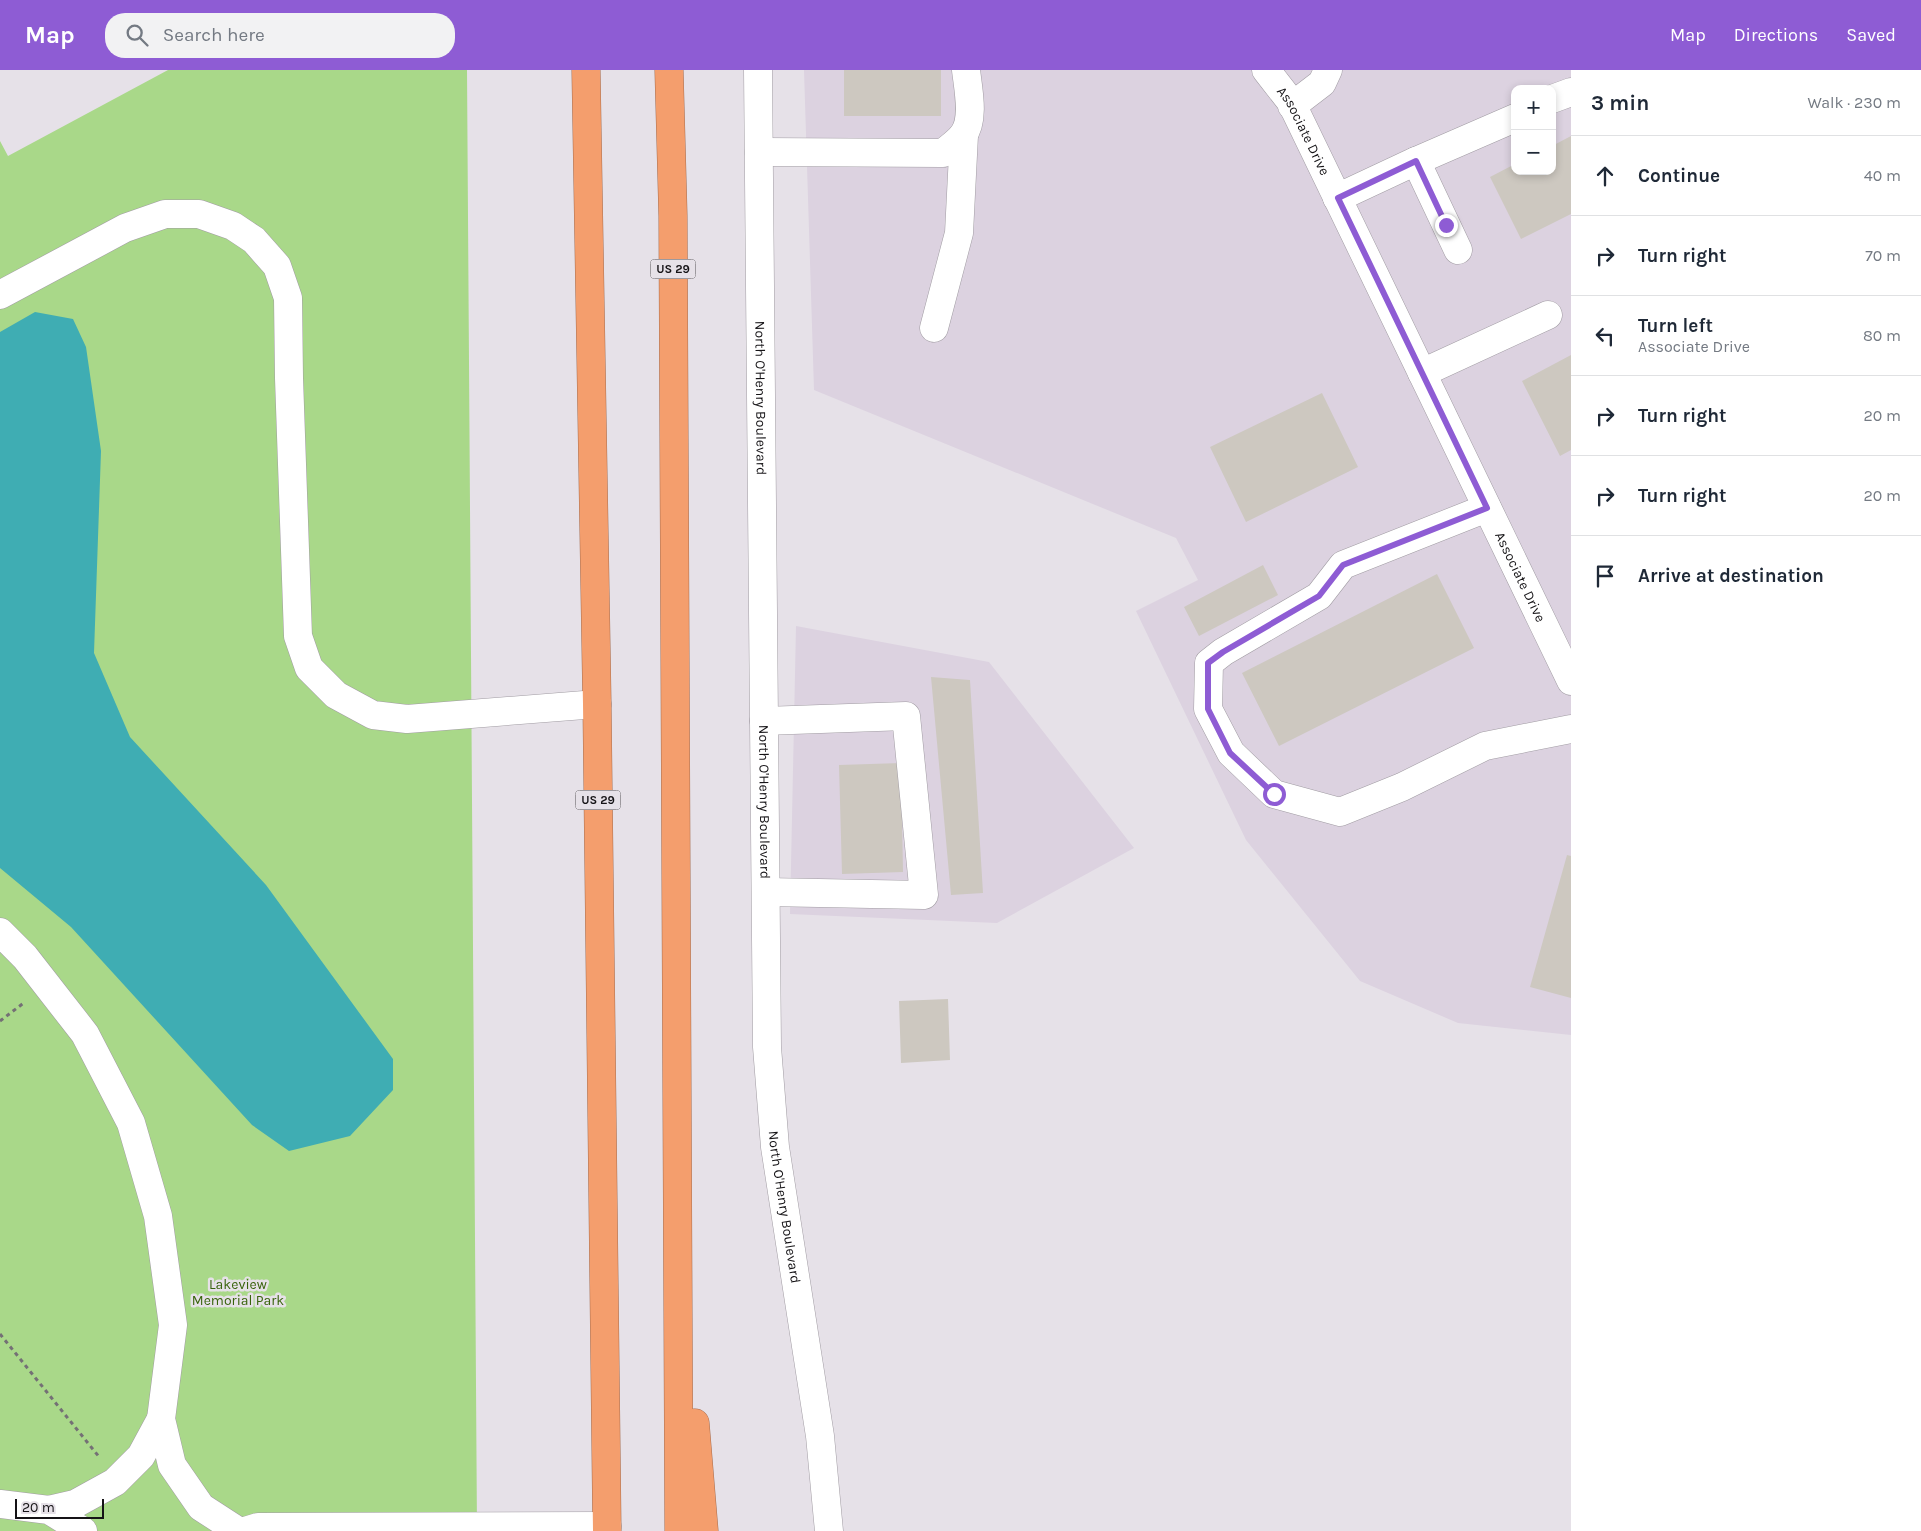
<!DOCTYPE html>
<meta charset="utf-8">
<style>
body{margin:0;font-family:Karla,sans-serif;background:#f2f2f3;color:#1f2937}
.controls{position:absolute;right:15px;top:15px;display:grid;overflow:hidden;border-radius:10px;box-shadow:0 2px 8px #0003}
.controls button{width:45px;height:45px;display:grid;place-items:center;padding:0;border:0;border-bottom:1px solid #e0e1e3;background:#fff;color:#1f2937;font:25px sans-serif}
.scale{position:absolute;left:15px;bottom:12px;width:89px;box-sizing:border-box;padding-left:5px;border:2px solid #151316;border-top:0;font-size:14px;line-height:18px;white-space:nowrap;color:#151316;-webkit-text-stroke:4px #e6e1e8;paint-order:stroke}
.stop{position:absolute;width:15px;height:15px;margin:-11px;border:4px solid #8e5cd4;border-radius:50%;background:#fff}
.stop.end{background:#8e5cd4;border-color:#fff;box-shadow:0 1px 5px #0008}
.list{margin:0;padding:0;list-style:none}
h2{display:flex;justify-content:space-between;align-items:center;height:65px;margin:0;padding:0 20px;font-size:21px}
h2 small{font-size:16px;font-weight:400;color:#747a83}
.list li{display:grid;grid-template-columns:32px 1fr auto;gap:15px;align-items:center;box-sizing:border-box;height:80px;padding:0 20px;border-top:1px solid #e0e1e3}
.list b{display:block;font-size:19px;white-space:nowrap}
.list p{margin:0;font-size:16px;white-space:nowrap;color:#747a83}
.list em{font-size:16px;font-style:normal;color:#747a83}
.icon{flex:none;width:28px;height:28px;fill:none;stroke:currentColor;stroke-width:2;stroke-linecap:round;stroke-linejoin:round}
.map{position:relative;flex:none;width:1571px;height:1461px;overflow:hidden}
header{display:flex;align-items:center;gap:30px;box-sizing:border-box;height:70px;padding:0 25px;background:#8e5cd4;color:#fff}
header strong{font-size:24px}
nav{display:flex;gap:28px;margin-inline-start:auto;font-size:18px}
.search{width:350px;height:45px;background:#f2f2f3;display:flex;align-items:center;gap:12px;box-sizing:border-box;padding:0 18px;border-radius:20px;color:#747a83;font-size:19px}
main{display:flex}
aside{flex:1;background:#fff}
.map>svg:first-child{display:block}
.built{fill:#dcd2e0;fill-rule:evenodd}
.green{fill:#a9d889}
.water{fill:#3fadb3}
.building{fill:#cdc8c0}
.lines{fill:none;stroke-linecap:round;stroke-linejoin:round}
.minor-casing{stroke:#a19ca3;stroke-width:29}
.highway-casing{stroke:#a66d4f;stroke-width:29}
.path{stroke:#747075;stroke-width:3;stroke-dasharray:4 4;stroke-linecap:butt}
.minor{stroke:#fff;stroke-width:28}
.highway{stroke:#f49e6d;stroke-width:28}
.route{stroke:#8e5cd4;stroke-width:6}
.labels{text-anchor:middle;stroke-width:5;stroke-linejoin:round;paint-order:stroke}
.shield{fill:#e6e1e8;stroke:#545155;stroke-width:1}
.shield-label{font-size:12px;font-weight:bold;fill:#151316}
.street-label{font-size:14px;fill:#151316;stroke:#e6e1e8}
.park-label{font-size:14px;fill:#38630b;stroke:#e6e1e8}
</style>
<header>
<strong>Map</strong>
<div class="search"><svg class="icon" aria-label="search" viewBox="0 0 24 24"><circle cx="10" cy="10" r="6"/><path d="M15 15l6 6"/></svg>Search here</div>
<nav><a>Map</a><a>Directions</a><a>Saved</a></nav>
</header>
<main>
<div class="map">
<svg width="1571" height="1461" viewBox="0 0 1571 1461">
<rect width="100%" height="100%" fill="#e6e1e8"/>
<path class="built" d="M804,0H1571V965L1458,953L1360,911L1246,770L1136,541L1198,510L1176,468L814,320ZM1515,19H1552V101H1515Z
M796,556L989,592L1134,778L997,853L790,844Z"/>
<path class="green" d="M168,0H467L477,1461H0V71L8,86Z"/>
<path class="water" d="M35,242L73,249L86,277L101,381L94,583L130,667L266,815L393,989V1020L350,1066L289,1081L252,1055L71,857L0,798V262Z"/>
<path class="building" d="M844,0H941V46H844Z
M1571,66V144L1521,169L1490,107L1515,94V101H1552V76Z
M1571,285V380L1560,386L1522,311Z
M1322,323L1358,397L1246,452L1210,377Z
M1263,495L1278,525L1199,566L1184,537Z
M1437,504L1474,578L1279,676L1242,603Z
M931,607L970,610L983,823L951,825Z
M901,693L903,802L842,804L839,695Z
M1567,785L1571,786V928L1530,917Z
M948,929L950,990L901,993L899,931Z"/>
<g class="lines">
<g class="minor-casing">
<g id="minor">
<path id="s1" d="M758,0L767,977L775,1077L820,1366L829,1461"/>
<path id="s2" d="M1266,0L1291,32L1571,611"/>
<path d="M1552,29L1571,22"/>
<path d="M1292,36L1322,13L1328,0"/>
<path d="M759,82L943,83C949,78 958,72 963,65C975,50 968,18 966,0"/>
<path d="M1416,91L1515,48"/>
<path d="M1337,128L1416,91L1458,180"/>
<path d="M0,225L125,158L165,144H199L233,156L254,170L277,196L288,228L289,308L298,566L309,598L336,625L373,645L407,649L597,634"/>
<path d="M934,258L959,163L964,65"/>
<path d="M1422,303L1548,245"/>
<path d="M1487,438L1343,495L1319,526L1223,582L1209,593L1208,639L1231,683L1274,724L1340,742L1402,717L1485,676L1571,659"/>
<path d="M764,651L906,646L924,825L766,822"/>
<path d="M0,862L25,887L85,964L131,1053L158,1146L173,1255L161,1349L172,1395L201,1437L238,1461"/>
<path d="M0,1434L49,1440L83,1461"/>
<path d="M49,1440L75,1434L115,1412L141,1386L161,1349"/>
<path d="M245,1461L258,1457L607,1456"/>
</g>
</g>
<g class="highway-casing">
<path id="highway" d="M586,0L597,634L607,1461
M669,0L673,146L679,1461
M695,1353L704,1461"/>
</g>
<path class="path" d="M0,951L25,932
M0,1264L100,1388"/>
<use href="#minor" class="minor"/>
<use href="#highway" class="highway"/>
</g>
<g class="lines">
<path class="route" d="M1274,724L1230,683L1208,639V593L1223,582L1319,526L1343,495L1487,438L1338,128L1416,91L1446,155"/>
</g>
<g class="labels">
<g class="shield">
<rect x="650.5" y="189.5" width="45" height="19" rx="4"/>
<rect x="575.5" y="720.5" width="45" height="19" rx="4"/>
</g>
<g class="shield-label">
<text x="673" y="203">US 29</text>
<text x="598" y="734">US 29</text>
</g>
<g class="street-label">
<text dy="5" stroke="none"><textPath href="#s2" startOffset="72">Associate Drive</textPath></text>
<text dy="5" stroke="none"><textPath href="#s1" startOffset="328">North O'Henry Boulevard</textPath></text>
<text dy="5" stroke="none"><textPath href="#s2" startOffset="568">Associate Drive</textPath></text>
<text dy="5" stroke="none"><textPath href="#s1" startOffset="732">North O'Henry Boulevard</textPath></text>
<text dy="5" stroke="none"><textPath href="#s1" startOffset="1138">North O'Henry Boulevard</textPath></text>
</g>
<g class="park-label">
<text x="238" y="1219">Lakeview<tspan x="238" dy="16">Memorial Park</tspan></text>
</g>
</g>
</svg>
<div class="controls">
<button>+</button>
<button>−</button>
</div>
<div class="scale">20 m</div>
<div class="stop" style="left:1274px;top:724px"></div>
<div class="stop end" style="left:1446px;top:155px"></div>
</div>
<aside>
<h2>3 min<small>Walk · 230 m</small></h2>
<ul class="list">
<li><svg class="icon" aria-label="ahead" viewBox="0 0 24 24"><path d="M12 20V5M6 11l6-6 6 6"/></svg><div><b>Continue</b></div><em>40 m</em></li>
<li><svg class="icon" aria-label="right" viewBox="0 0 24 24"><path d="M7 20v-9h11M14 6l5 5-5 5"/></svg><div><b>Turn right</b></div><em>70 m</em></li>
<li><svg class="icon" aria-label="left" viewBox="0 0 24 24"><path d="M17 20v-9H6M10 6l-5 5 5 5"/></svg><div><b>Turn left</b><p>Associate Drive</p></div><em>80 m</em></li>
<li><svg class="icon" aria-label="right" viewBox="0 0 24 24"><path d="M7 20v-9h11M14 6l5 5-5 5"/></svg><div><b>Turn right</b></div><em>20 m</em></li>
<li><svg class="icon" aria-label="right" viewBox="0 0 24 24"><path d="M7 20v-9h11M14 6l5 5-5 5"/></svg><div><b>Turn right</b></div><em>20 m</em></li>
<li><svg class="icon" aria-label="arrive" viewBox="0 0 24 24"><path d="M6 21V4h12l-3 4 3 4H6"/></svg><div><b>Arrive at destination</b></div></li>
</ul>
</aside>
</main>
